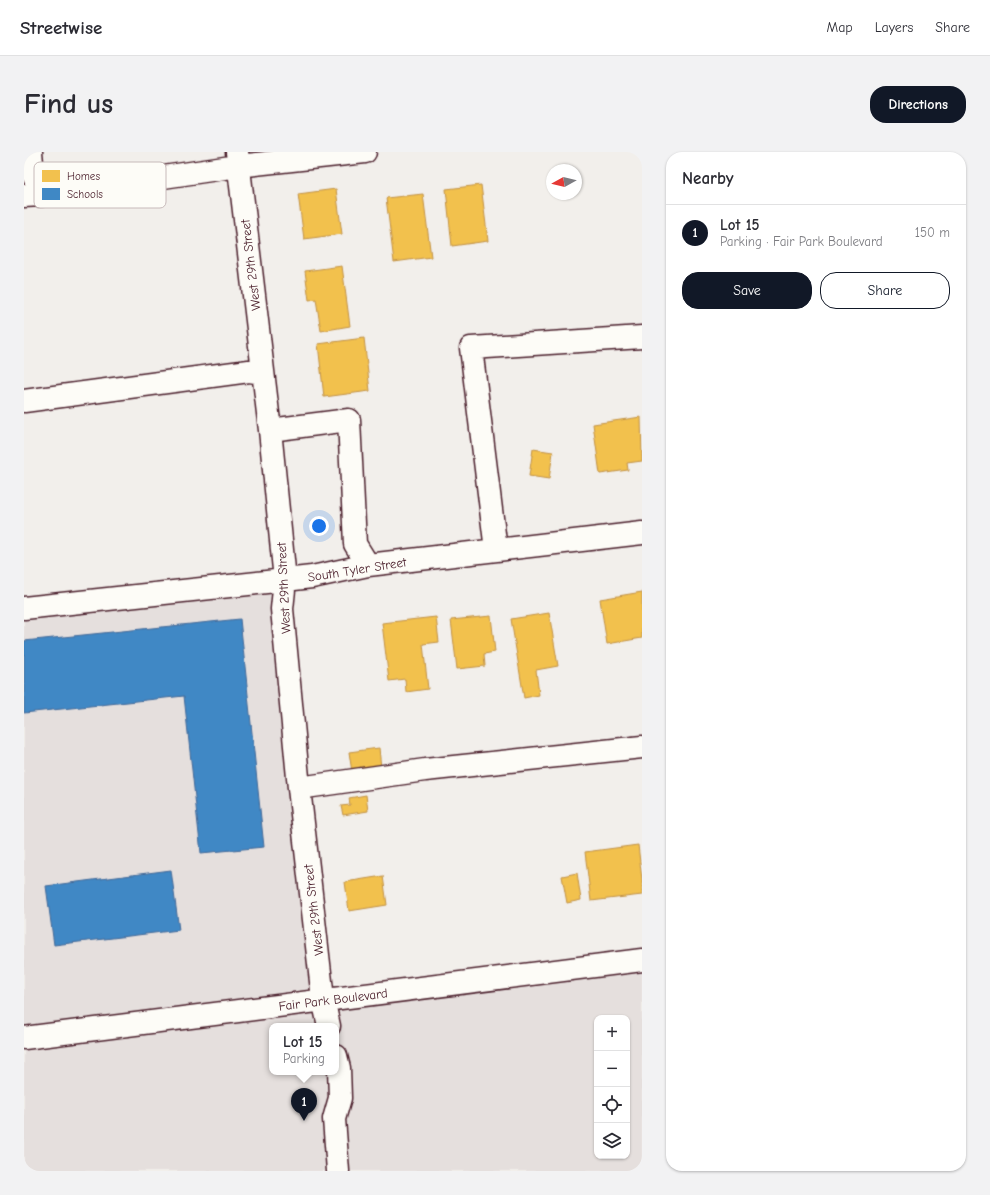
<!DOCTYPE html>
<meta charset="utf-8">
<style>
body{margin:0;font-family:"Comic Neue",sans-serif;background:#f2f2f3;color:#2b2b33}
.controls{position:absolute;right:12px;bottom:12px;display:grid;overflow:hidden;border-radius:8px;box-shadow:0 1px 3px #0004}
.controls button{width:36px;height:36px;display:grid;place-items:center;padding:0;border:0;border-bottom:1px solid #e1e1e2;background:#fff;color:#2b2b33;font:20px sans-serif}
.compass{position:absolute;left:522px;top:12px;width:36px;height:36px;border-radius:50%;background:#fff;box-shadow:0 1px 3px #0004;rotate:262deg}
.you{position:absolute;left:295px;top:374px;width:14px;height:14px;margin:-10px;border:3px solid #fff;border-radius:50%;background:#1a73e8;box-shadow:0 0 0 6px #1a73e833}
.badge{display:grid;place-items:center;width:26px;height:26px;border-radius:50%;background:#111827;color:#fff;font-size:13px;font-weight:700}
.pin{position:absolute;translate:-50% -33px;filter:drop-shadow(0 1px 2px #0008)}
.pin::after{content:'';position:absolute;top:21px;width:14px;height:12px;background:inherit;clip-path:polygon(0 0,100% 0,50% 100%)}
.popup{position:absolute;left:245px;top:871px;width:70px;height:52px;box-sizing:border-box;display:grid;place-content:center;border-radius:8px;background:#fff;filter:drop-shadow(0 1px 3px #0005);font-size:13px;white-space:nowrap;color:#7c7c81}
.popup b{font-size:15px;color:#2b2b33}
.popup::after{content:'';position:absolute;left:50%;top:100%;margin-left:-8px;border:8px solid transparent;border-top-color:#fff}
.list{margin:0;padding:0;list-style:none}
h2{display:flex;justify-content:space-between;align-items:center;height:52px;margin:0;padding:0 16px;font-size:17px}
h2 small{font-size:13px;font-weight:400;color:#7c7c81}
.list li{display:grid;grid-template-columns:26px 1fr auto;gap:12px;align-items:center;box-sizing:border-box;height:56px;padding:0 16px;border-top:1px solid #e1e1e2}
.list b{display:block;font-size:15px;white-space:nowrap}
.list p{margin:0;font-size:13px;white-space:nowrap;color:#7c7c81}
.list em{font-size:13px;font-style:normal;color:#7c7c81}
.actions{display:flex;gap:8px;padding:12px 16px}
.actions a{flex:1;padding:9px 0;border:1px solid #111827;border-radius:16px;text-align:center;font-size:14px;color:#111827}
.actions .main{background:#111827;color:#fff}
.icon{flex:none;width:22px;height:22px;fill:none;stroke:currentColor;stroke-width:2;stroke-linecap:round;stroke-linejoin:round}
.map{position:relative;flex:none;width:618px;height:1019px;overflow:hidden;border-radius:16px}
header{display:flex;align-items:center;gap:24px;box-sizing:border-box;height:56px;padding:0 20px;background:#fff;border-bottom:1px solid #e1e1e2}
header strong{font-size:19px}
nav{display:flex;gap:22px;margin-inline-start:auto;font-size:14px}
.intro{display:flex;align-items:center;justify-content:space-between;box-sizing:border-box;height:96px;padding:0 24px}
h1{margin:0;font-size:28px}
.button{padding:10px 18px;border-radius:16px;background:#111827;color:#fff;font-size:14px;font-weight:700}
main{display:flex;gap:24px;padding:0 24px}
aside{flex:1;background:#fff;border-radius:16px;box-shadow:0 1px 3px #0004}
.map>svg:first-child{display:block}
.built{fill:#e5dfdd;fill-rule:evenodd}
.homes{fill:#f2c14e;stroke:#c09044}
.schools{fill:#3f88c5;stroke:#426897}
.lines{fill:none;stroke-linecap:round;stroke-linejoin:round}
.minor-casing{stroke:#4a1f2b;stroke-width:25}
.minor{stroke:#fdfcf7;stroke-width:22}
.labels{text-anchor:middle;stroke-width:4;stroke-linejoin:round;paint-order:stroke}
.street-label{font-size:13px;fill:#4a1f2b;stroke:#fdfcf7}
.key{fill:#fdfcf7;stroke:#c7baba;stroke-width:1}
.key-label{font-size:11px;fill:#4a1f2b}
</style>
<header>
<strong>Streetwise</strong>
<nav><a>Map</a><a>Layers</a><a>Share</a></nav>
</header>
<div class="intro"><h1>Find us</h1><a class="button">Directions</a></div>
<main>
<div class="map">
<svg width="618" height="1019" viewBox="0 0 618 1019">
<rect width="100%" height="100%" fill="#f2efeb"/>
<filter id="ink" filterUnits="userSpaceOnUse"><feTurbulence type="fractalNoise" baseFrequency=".025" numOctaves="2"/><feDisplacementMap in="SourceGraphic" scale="8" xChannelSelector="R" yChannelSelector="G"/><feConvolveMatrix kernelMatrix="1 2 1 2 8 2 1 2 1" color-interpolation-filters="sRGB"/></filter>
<g filter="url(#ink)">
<path class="built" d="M258,430L299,847L618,808V1019H0V457ZM573,866H603V1004H573ZM248,874H312V920H248Z"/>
<path class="homes" d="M457,33L464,89L428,94L422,37Z
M312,37L318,82L280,87L274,42Z
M399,42L407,105L370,110L362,46Z
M318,114L326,174L297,179L292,147L285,148L281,119Z
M340,186L346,239L300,245L294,192Z
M617,265L618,309L603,311L604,318L576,322L569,272Z
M509,297L529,300L525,327L505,324Z
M618,440V486L583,492L576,447Z
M525,461L534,514L512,518L515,543L500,546L487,467Z
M467,464L471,500L460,502L461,514L433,517L427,468Z
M412,465L415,490L399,492L404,537L382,540L381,527L365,529L358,471Z
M355,596L357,616L328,620L325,600Z
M342,643L344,659L319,663L317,654L326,653L325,646Z
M614,693L618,728V743L567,749L561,700Z
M553,721L557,748L543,751L538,724Z
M359,724L363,753L325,759L321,730Z"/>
<path class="schools" d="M216,467L240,695L177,701L160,544L0,561V489Z
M147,718L155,778L30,793L22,734Z"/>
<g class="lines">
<g class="minor-casing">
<path id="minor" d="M7,0L9,22L17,43
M213,0L246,278L261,428L258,457L275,636L299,847L305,874
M0,44L17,43L214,14L341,0
M0,249L225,219L239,221
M246,278L325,268L331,392L344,413
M472,398L447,196L618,185
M0,456L261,428L288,425L344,413L618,381
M275,636L401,618L618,595
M0,886L618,808
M312,904L315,916L316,946L310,967L314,1019"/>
</g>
<use href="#minor" class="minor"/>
</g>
</g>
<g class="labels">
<g class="street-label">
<text transform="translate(226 113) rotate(-97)" y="5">West 29th Street</text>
<text transform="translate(333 417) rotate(-9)" y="5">South Tyler Street</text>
<text transform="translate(259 436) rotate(-93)" y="5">West 29th Street</text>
<text transform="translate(289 758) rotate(-97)" y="5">West 29th Street</text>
<text transform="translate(309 847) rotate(-7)" y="5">Fair Park Boulevard</text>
</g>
</g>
<rect x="10" y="10" width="132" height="46" rx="6" class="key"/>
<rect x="18" y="18" width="18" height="12" fill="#f2c14e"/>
<rect x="18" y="36" width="18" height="12" fill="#3f88c5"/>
<g class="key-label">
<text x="43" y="28">Homes</text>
<text x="43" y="46">Schools</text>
</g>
</svg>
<div class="controls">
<button>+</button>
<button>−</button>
<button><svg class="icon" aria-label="locate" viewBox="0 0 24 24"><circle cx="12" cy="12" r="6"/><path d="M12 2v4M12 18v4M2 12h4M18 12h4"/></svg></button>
<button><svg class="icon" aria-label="layers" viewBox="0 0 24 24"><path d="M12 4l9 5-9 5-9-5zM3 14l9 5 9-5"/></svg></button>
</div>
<svg class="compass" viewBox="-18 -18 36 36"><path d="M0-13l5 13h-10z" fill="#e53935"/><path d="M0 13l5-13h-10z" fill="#7c7c81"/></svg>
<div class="you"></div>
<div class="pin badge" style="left:280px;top:969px">1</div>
<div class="popup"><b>Lot 15</b>Parking</div>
</div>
<aside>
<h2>Nearby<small></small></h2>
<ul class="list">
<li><span class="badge">1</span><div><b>Lot 15</b><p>Parking · Fair Park Boulevard</p></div><em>150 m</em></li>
</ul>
<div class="actions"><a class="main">Save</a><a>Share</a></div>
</aside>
</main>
